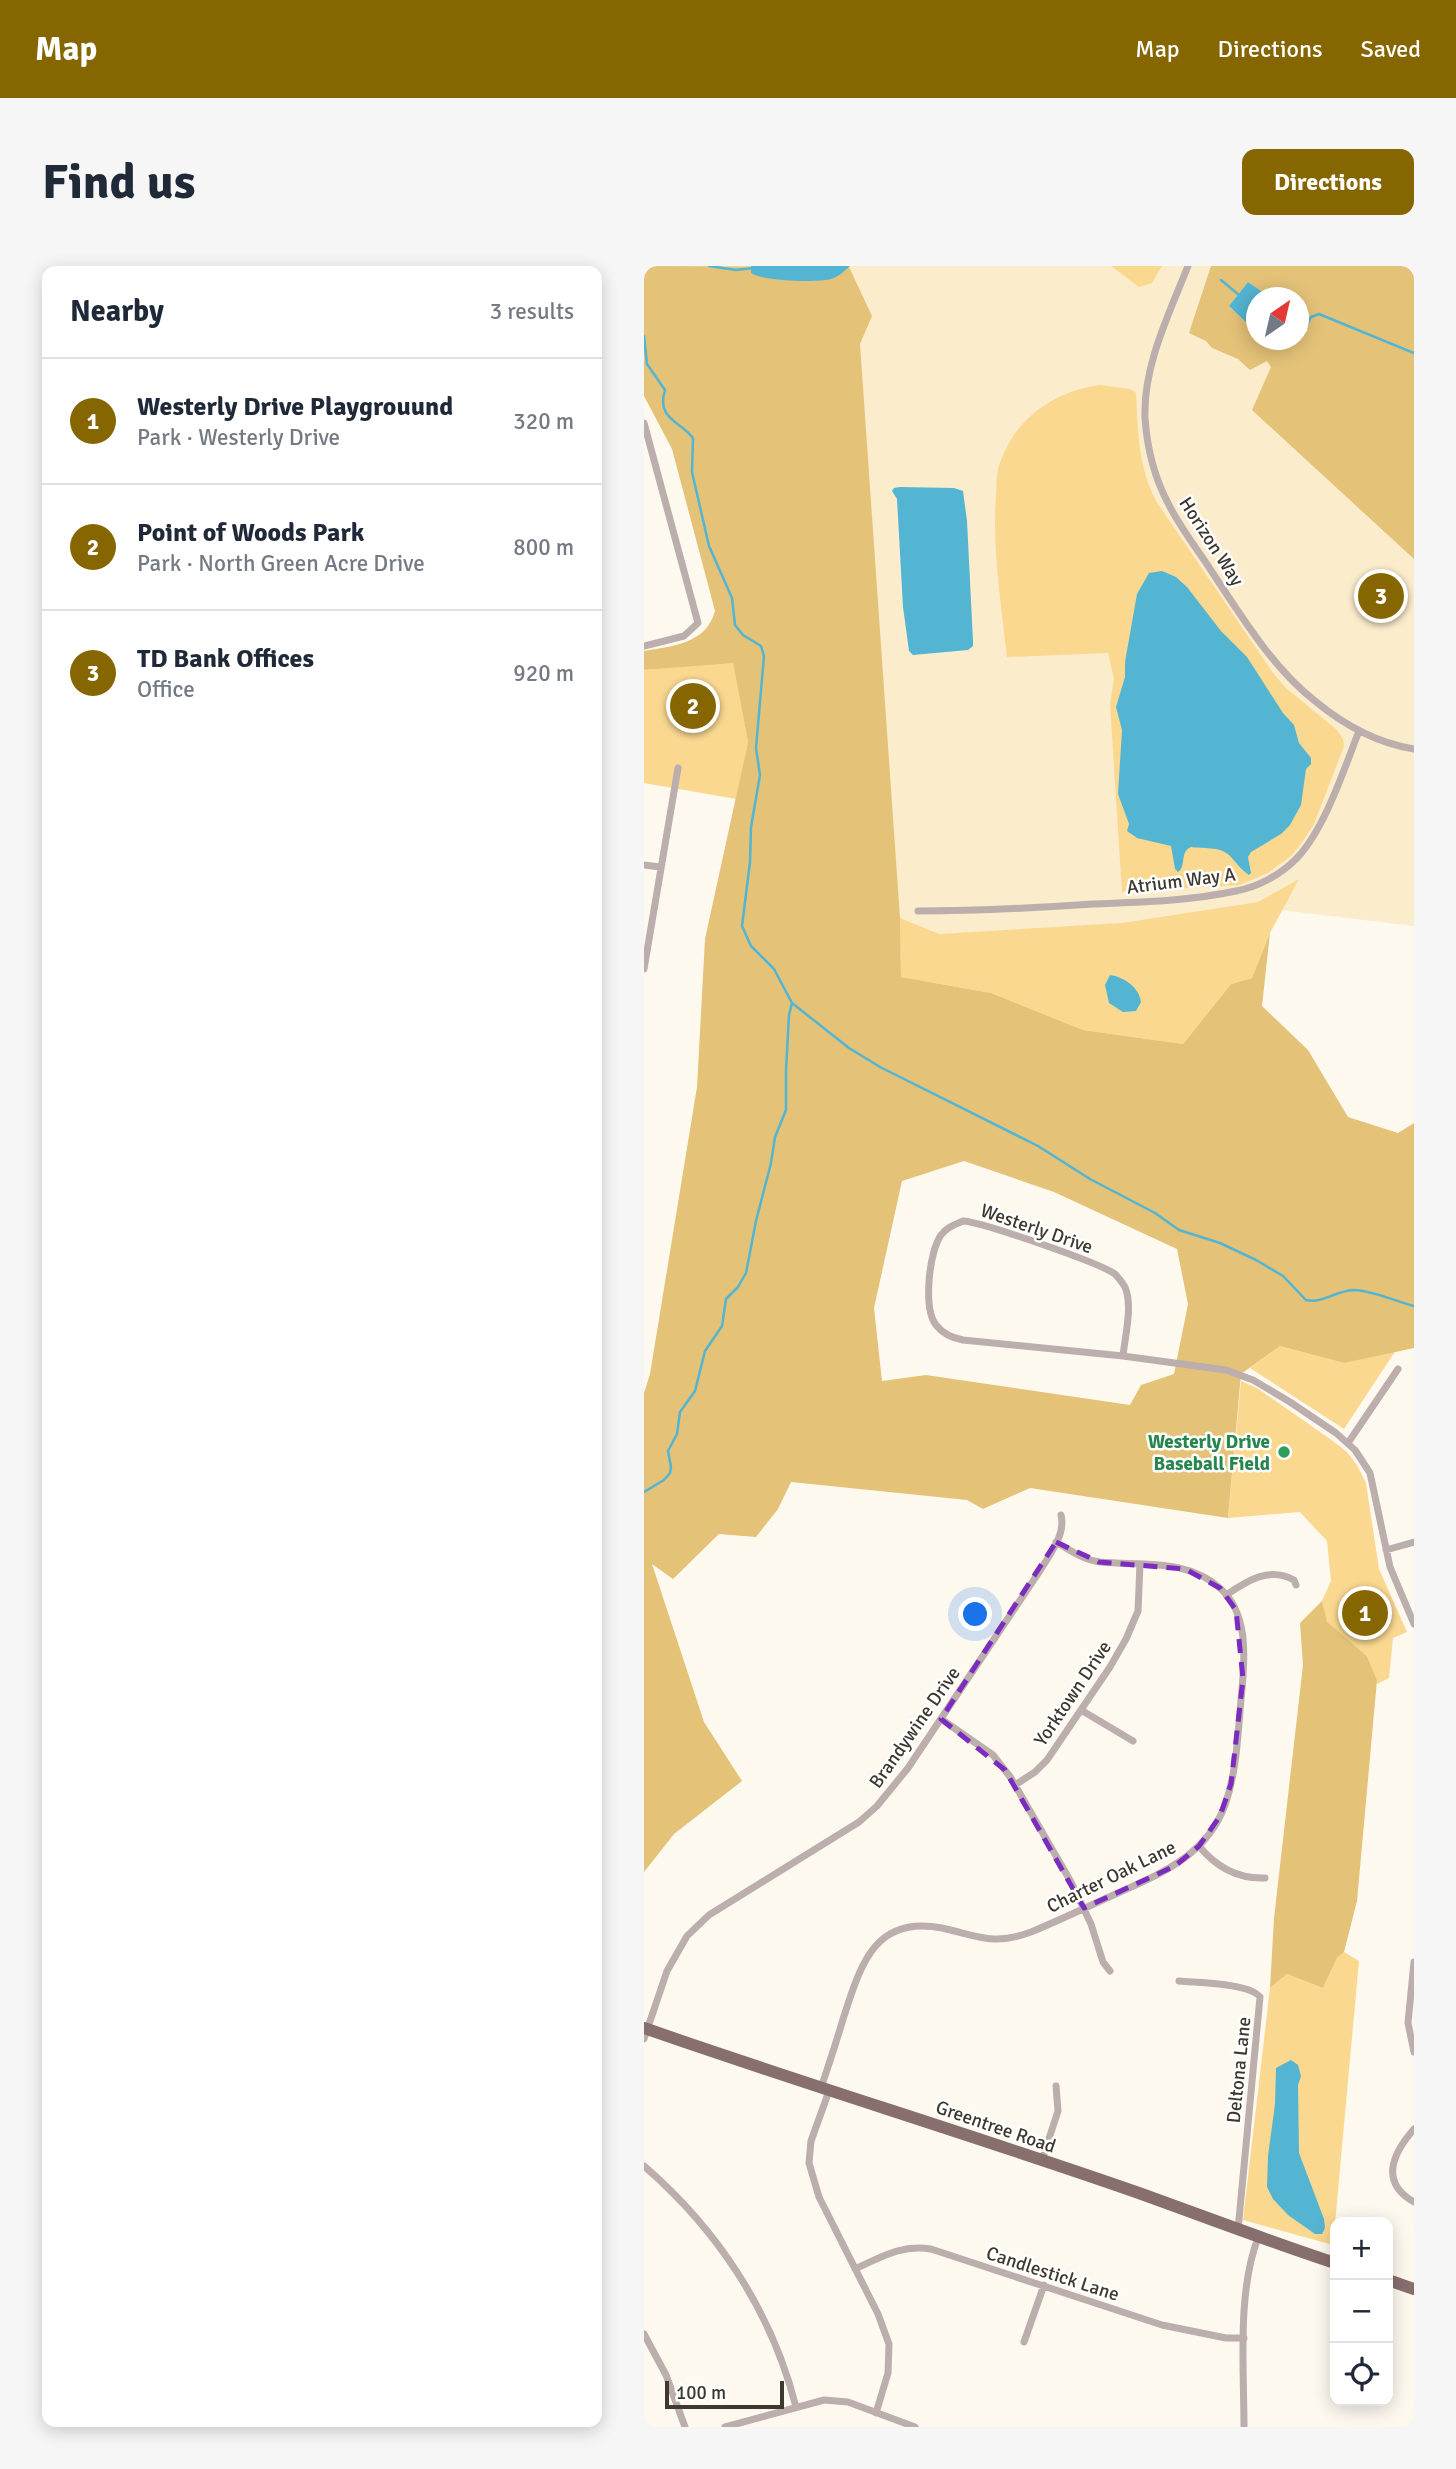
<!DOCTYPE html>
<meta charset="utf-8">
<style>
body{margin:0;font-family:Signika,sans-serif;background:#f6f6f7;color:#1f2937}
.controls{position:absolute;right:21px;bottom:21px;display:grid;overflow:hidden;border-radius:14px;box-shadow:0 4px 18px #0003}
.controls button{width:63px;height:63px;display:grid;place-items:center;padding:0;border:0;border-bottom:2px solid #e0e1e3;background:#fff;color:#1f2937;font:35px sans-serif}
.compass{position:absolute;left:602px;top:21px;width:63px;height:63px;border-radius:50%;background:#fff;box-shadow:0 4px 18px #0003;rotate:34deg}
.scale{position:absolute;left:21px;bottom:18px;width:119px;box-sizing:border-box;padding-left:7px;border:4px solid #3d392f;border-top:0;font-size:19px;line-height:24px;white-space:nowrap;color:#3d392f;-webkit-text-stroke:5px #fff;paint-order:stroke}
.you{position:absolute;left:332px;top:1349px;width:24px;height:24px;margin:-18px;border:5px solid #fff;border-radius:50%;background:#1a73e8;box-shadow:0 0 0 10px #1a73e833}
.badge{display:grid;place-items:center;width:46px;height:46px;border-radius:50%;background:#856600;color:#fff;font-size:23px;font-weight:700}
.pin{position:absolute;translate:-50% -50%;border:4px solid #fff;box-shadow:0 2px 7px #0006}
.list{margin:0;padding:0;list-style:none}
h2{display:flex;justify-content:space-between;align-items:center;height:91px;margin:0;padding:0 28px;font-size:30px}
h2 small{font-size:23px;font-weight:400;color:#747a83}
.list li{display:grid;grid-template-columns:46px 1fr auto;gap:21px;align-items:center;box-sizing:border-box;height:126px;padding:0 28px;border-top:2px solid #e0e1e3}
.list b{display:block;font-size:26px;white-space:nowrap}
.list p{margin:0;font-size:23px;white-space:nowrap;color:#747a83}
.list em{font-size:23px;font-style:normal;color:#747a83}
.icon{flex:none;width:38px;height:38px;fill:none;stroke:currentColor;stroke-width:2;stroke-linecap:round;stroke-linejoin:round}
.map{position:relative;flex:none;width:770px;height:2161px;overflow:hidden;border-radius:14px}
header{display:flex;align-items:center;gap:42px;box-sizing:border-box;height:98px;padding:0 35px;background:#856600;color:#fff}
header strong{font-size:33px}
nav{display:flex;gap:38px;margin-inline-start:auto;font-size:24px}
.intro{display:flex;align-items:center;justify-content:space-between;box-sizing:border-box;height:168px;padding:0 42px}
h1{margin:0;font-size:49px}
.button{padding:18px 32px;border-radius:14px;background:#856600;color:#fff;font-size:24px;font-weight:700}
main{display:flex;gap:42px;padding:0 42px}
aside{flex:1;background:#fff;border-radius:14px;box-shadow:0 4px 18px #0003}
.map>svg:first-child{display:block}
.built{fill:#fbeccc;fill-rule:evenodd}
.green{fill:#fad890}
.forest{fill:#e4c278;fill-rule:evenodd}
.water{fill:#53b5d2}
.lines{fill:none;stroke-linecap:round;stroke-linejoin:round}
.stream{stroke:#53b5d2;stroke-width:2.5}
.minor{stroke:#bbaead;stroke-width:7}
.primary{stroke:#876f6e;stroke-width:12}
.marked{fill:none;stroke:#7b2cbf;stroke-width:5;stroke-dasharray:14 9;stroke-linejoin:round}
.leisure-dot{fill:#2e9e5b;stroke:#fff;stroke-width:2.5}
.labels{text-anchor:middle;stroke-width:5;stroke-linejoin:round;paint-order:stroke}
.street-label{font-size:19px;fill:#3d392f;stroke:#fff}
.leisure-label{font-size:19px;font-weight:bold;fill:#27864d;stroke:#fff;text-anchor:end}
</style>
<header>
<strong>Map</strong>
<nav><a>Map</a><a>Directions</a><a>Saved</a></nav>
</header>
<div class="intro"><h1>Find us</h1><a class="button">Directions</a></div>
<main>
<aside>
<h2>Nearby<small>3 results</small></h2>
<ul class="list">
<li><span class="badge">1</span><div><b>Westerly Drive Playgrouund</b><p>Park · Westerly Drive</p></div><em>320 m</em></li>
<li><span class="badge">2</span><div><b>Point of Woods Park</b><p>Park · North Green Acre Drive</p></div><em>800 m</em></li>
<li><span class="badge">3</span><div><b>TD Bank Offices</b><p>Office</p></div><em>920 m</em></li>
</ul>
</aside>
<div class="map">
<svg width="770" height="2161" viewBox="0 0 770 2161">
<rect width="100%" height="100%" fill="#fef9ef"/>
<path class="built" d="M101,0H770V660L619,642L265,718ZM612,32H654V74H612Z"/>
<path class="green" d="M467,0H518L508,17L495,21Z
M457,119L486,123L492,127C494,166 494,199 512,235L629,407L642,422L693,464L699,473L700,480L670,558L659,575L648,589L624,607L595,619L478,626L466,438L470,413L464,387L363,391C357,337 348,282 352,229C353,218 352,206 356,197C371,152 412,124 457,119Z
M89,396L104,476L92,533L0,517V404Z
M655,613L626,667L608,712L587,718L539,778L439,764L347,727L257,711L256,652L295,668L478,657L614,636Z
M636,1080L700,1097L752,1084L700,1163L606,1102Z
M597,1115L613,1122L689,1175L703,1186L713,1199L722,1217L735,1303L763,1366L749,1372L745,1412L733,1418V1414L723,1390L682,1356L678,1335L687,1315L683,1275L656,1246L584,1252Z
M700,1686L715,1695L689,1979L599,1954L626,1722L643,1708L679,1722L693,1692Z"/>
<path class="forest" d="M0,0L205,1L228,50L216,78L256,652L257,711L347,727L439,764L539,778L587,718L608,712L626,667L618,740L664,784L704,851L754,867L770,857V1082L700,1097L636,1080L597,1108L584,1252L386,1222L339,1243L323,1234L147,1216L134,1243L112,1271L75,1268L29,1313L8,1298L60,1456L98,1515L30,1568L0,1606V1127L6,1108L53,821L61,673L104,476L89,397L0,404V385C29,380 62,378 71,345L28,183L0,130ZM320,895L410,926L533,983L544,1038L530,1108L497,1119L486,1139L282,1109L238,1115L230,1042L258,915Z
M567,0H770V293L608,144L627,101L623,95L606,104L594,93L568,82L562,75L545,67ZM604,16L626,31L654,32L655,56L664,64L652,77H648L644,82C631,82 625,74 612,74V66L585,40Z
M678,1335L683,1356L723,1390L733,1414L713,1635L700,1686L693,1692L679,1722L643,1708L626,1722L630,1652L659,1399L656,1357Z"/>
<path class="water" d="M107,0H206C200,5 195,11 187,13C173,17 118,15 107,7Z
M604,16L626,31L612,32V66L585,40Z
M256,221L310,222L319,225L323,255L329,375V380L324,384L269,389L265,385L259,341L253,233L248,225L250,222Z
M518,305L532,311L543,321L577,365L603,391L639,447L650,459L655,477L667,492V498L662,503L657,539L646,559L637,568L607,586L604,591L607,607L605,609C596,603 592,596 585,589C575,580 559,583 547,581C535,586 543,600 534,606L531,603L527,580L493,572L483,565L485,558L474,528L478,464L472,441L481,411V396L493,328L505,307Z
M466,709C480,711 495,721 497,736L492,745L479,746L465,737L461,719Z
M647,1794L654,1799L657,1810L654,1819L655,1887L680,1953L681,1962L678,1968H671L644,1949L629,1933L623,1921L624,1890L631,1838L632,1802Z"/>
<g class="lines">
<path class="stream" d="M65,0L92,4L109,2
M0,5L1,0
M577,14L595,29
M654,66L661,63L667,51L675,48L770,87
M0,70L3,98L21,124C12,153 36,155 49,172L48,206L65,280L88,332L91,359L99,369L117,380L120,390L112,482L116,509L107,561L106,596L98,660L107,680L130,703L148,737L205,782L236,801L394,880L446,913L511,947L535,964L576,977L612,994L639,1010L662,1034C679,1038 693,1024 710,1024C731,1025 750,1035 770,1040
M0,1226L20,1214L26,1207L27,1201L24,1185L33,1168L36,1146L51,1125L61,1085L78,1060L82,1033L94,1021L102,1007L112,955L127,897L131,871L142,844V804L145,749L148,737"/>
<path class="minor" d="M544,0C525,48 499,100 501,152C503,182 511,213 525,239C537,263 554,284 568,306C598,351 628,401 671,435C700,459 732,477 770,483
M0,157L54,357L40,370L0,380
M0,599L16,601
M274,645C332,645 390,642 449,638C496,636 545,635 592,625C614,621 636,609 652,593C681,563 700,503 715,465
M0,703L34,502
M319,955C338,956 456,997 471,1008C475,1012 478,1016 481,1021C489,1040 481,1070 479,1090L319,1074C308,1072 299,1068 292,1059C279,1042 285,986 297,969C303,961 310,959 319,955Z
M479,1090L582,1104L609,1114L646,1136L692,1167L711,1184L726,1207L746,1301L770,1358
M704,1177L754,1103
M742,1284L770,1276
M582,1329C603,1315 625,1300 650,1314L652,1319
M437,1444L489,1475
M297,1453L349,1489L367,1512L427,1616L447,1658L459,1696L466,1705
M371,1519L391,1506L403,1494L466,1401L482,1373L494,1345L496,1298
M555,1580C572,1601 593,1613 621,1612
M770,1696L764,1757L770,1786
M535,1715C554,1717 605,1717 616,1731L594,1964
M0,1773L23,1705L43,1670L65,1649L215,1556L233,1540L264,1502L397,1303C406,1288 422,1268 417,1249
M177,1822C185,1798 193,1774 200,1750C217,1698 231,1649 298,1662C334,1670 349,1680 387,1666C416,1654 445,1640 474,1627C518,1607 563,1589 581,1539C594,1502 594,1461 598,1423C601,1390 604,1348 577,1323C543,1292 498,1300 456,1296C439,1294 426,1284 412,1276
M185,1825L167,1875L165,1897L175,1931L234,2048L245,2078L244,2107L232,2147
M770,1863C749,1887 735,1916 770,1936
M398,1894L414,1845L412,1820
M0,1900C74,1964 128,2046 152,2141
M211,2003C237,1991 258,1978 287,1983L518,2059L582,2072H600
M0,2068L22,2109L41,2161
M380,2076L400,2019
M81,2161L180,2134L204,2136L271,2161
M600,2161C600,2103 593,2026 614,1972"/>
<path class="primary" d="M0,1762C163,1819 329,1869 492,1926C559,1950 624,1975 691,1997
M744,2014L770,2023"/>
</g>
<path class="marked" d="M412,1276L455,1296L541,1303L576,1322L592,1344L599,1413L587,1518L576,1550L555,1580L531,1600L440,1642L361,1504L297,1453Z"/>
<circle class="leisure-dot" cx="640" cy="1186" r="7"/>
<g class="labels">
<g class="street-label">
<text transform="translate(568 275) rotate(57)" y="7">Horizon Way</text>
<text transform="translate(537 614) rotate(-7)" y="7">Atrium Way A</text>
<text transform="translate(393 962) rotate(19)" y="7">Westerly Drive</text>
<text transform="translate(428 1427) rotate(-56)" y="7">Yorktown Drive</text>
<text transform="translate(270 1461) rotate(-55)" y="7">Brandywine Drive</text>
<text transform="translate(467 1610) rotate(-26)" y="7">Charter Oak Lane</text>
<text transform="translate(594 1804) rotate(-84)" y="7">Deltona Lane</text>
<text transform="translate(352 1860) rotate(19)" y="7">Greentree Road</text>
<text transform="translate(409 2007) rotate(18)" y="7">Candlestick Lane</text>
</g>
<g class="leisure-label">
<text x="626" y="1182">Westerly Drive<tspan x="626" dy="22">Baseball Field</tspan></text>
</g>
</g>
</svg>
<div class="controls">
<button>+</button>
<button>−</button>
<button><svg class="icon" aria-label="locate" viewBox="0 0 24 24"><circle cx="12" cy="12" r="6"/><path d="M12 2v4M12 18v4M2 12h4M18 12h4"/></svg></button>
</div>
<svg class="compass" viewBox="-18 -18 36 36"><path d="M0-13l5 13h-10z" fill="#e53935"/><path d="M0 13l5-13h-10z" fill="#747a83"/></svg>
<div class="scale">100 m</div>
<div class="you"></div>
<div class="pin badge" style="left:721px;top:1347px">1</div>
<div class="pin badge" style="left:49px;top:440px">2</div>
<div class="pin badge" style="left:737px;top:330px">3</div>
</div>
</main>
